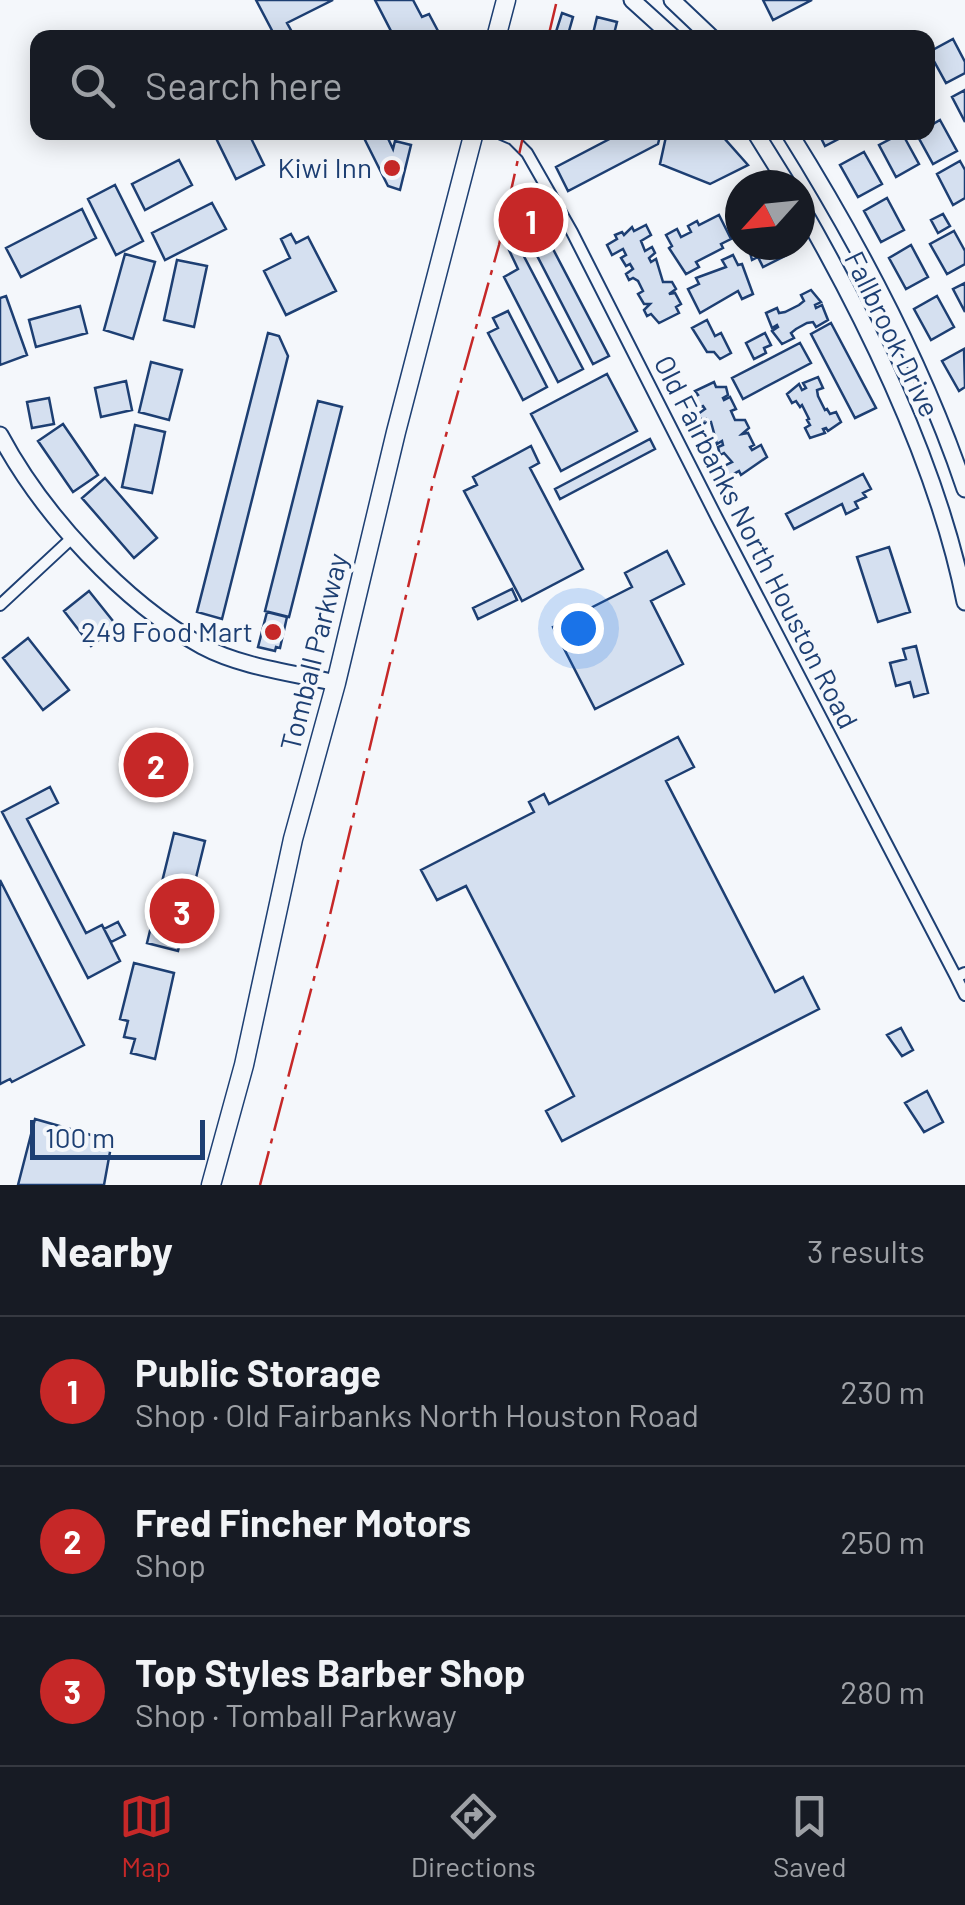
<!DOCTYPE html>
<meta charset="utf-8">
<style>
body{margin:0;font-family:Barlow,sans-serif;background:#20242c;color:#f1f3f6}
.compass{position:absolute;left:725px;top:170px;width:90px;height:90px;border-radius:50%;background:#171b24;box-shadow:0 5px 25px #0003;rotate:243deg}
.scale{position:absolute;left:30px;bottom:25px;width:175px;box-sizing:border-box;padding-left:10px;border:5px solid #1d3f73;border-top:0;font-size:28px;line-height:35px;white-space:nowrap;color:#1d3f73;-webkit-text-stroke:8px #f4f7fb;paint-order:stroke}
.you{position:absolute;left:578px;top:628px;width:35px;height:35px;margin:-25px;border:8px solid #fff;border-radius:50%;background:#1a73e8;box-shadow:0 0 0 15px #1a73e833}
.badge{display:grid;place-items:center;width:65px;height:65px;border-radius:50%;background:#c62828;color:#fff;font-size:32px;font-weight:700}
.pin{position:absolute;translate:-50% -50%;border:5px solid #fff;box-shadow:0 2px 10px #0006}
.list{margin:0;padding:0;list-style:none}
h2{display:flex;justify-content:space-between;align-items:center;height:130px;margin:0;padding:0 40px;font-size:42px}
h2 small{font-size:32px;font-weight:400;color:#9ea1a6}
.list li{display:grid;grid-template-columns:65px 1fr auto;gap:30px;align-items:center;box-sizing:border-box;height:150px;padding:0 40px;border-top:2px solid #363941}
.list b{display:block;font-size:38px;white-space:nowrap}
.list p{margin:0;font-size:32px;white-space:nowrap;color:#9ea1a6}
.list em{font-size:32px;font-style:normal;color:#9ea1a6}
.icon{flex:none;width:55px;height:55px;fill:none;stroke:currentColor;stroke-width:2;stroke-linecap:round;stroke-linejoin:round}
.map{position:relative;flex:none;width:965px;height:1185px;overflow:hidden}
.search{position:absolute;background:#171b24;box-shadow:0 5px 25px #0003;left:30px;right:30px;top:30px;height:110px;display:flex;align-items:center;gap:25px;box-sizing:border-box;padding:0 35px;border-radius:20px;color:#9ea1a6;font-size:38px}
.sheet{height:580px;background:#171b24}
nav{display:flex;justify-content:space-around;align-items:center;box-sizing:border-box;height:140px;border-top:2px solid #363941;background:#171b24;font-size:28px;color:#9ea1a6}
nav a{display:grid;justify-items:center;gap:5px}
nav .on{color:#c62828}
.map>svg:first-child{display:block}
.building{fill:#d5e0f0;stroke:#1d3f73;stroke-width:2.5}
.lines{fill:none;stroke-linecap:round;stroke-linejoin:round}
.street-casing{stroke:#1d3f73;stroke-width:14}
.secondary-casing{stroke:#1d3f73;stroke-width:19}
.primary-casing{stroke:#1d3f73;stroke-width:21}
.street{stroke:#f4f7fb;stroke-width:10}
.secondary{stroke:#f4f7fb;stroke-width:15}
.primary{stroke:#f4f7fb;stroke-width:18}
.power{stroke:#c62828;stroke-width:2.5;stroke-dasharray:35 8 5 8;stroke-linecap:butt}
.poi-dot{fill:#c62828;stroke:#f4f7fb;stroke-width:4}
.labels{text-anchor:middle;stroke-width:8;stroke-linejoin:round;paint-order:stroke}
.poi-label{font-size:28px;fill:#1d3f73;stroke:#f4f7fb;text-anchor:end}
.street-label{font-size:28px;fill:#1d3f73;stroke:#f4f7fb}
</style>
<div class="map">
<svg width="965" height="1185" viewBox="0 0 965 1185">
<rect width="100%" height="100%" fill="#f4f7fb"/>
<path class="building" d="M256,0H333L287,23L292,32L281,38H276Z
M375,0H413L422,17L429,14L438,31L425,38H389L393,35Z
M763,0H812L773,20Z
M562,13L573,17L567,38H554Z
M597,17L617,22L613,38H592Z
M953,39L965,62V73L946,83L929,52Z
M965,90V122L952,97Z
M940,120L957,151L933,164L916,133L928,132V127Z
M213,132H248L264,165L236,179Z
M361,132H385L393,149L395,141L411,145L400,190L388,186Z
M623,132H661L658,144L568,191L556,167Z
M667,132H701L723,137L748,165L710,184L660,164Z
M818,132H850V133L825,146Z
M902,133L919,164L896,177L879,145Z
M864,152L882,184L858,197L840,165Z
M179,160L192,185L145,210L132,184Z
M960,161L965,170V198L953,205L937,174Z
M115,185L143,241L116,255L88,199Z
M887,198L904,230L881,242L864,211Z
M212,203L226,229L165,260L152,233Z
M531,207L609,356L593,364L516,215Z
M82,209L96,238L21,277L6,248Z
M943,214L950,226L938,233L931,220Z
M719,215L731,239L721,244L723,248L696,262L699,267L686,274L669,248L672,246L666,235L677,229L681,237L691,232L688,226L697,221L699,225Z
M646,225L651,235L641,241L645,251L652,247L655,253L649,258L651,262L656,259L663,282H672L676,289L669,294L675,293L681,304L676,307L679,313L659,323L651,314L647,316L644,310L650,304H644L638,294L643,291L638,281L633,278L629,280L626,274L633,269L630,264L626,266L621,258L626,255L623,249L612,255L607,245L617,239L615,235L622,232L624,235L632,227L634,231Z
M954,231L965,251V264L947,274L930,244Z
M291,234L296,243L308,237L336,291L286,315L264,271L290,258L281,239Z
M518,245L583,369L558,382L504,277L518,269L509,250Z
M748,245H782L787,255L763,267L758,257L752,260Z
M911,245L928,277L906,289L889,258Z
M125,254L155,262L133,339L104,330Z
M733,255L738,265L742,264L753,294L742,299L738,291L700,313L688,289L699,284L696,278L726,267L722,260Z
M177,260L207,266L194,327L164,320Z
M965,283V312L953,289Z
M811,290L821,302L815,305L816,308L822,305L828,320L816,327L813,322L807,323L796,329L791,333L794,338L782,344L772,331L778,327L777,325L772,328L766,313L777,308L779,313L785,312L799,305L804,301L801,295Z
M6,296L27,355L0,365V298Z
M937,296L954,327L931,340L914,309Z
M80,306L87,333L36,347L29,320Z
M508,311L547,387L523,400L488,333L498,328L493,318Z
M707,320L715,336L721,333L731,353L720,359L714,352H707L692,328Z
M831,323L876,408L855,418L811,334Z
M268,333L279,336L288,356L222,619L197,612Z
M765,333L771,345L764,348L766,353L754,359L746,343Z
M800,343L811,363L743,399L732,378Z
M964,349L965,387L959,391L942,361Z
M151,362L182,370L169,420L139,412Z
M607,374L637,431L561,471L531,414Z
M818,377L823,388L817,390L818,396L825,410L827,409L830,414L836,412L841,422L828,431L826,428L823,429L825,433L810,438L805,428L810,425L807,420L809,419L802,405L800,407L796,401L792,403L787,394L799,384L802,390L806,388L803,383Z
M126,381L132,410L101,417L95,388Z
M714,382L716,387H726L728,395L723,398L724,400L730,397L736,409L731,411L735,420H745L749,428L742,434L748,433L754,445L750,447L752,450L761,445L767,457L741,475L739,471L728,477L722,467L732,462L724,453L720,455L718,447L723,445L722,441L717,444L711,422L708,423L706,419L702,421L698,414L705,409L703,406L698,408L693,398L698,395L695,391Z
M49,398L54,424L32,428L27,402Z
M318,401L342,407L289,617L265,611Z
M63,424L98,475L73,492L38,441Z
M135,425L165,432L152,493L122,487Z
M650,439L655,449L560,499L555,489Z
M531,446L539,463L530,468L583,569L522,601L464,491L477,485L473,477Z
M863,474L871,489L863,493L866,497L855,502L858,508L846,514L842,504L794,529L786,514Z
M105,478L157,538L134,558L82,498Z
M889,547L910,612L878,622L857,557Z
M667,551L684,584L651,601L683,664L595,709L553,627L632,587L625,573Z
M512,589L517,600L478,619L473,608Z
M89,591L117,626L91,646L64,611Z
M267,612L287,617L280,648L276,647L275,651L258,647Z
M28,638L69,690L43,710L3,658Z
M916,646L928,693L914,697L910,682L896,686L890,663L906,659L903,649Z
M678,737L694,767L666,781L775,992L803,977L819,1009L562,1141L546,1111L574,1096L466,886L437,900L421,870L534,812L529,802L544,794L549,804Z
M148,740L183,749L176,776L169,774L166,787L130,778L136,754L144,756Z
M50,787L58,803L27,819L86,933L102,925L120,961L88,978L2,812Z
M174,833L205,841L178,951L147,943Z
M0,880L84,1045L12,1082L10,1079L0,1084Z
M118,922L125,935L111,942L104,929Z
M134,963L174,973L155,1059L131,1053L135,1039L124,1037L128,1021L120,1019Z
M901,1028L913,1050L902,1056L887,1035Z
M927,1091L943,1122L924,1132L905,1103Z
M35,1119L112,1141L104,1185H18Z"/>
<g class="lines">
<g class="street-casing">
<path id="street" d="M497,132L513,139L527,153L572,232L717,518L956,977L965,973
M0,605L72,538
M956,977L965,995"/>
</g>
<g class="secondary-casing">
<path id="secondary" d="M632,0L674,38
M672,0L712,38
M755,132L788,185
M789,132C859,244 923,364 965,489
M800,205C869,325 938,466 965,602
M0,435C42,514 123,602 202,646C241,667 293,673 336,683"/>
</g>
<g class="primary-casing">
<path id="primary" d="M496,38L506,0
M211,1185L244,1065L293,839L336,683L396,432L474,132"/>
</g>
<use href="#street" class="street"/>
<use href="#secondary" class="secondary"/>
<use href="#primary" class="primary"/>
<path class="power" d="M548,38L557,0
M260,1185L324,940L434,478L499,245L524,132"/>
</g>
<g class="poi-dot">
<circle cx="392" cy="168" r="10"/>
<circle cx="273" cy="632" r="10"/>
</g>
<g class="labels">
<g class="poi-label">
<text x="372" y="178">Kiwi Inn</text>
<text x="253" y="642">249 Food Mart</text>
</g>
<g class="street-label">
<text transform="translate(892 334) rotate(64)" y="10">Fallbrook Drive</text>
<text transform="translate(756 542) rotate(63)" y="10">Old Fairbanks North Houston Road</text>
<text transform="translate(314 652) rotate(-76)" y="10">Tomball Parkway</text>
</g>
</g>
</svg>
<svg class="compass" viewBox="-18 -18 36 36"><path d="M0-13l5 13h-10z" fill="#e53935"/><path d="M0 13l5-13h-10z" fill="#9ea1a6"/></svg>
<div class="scale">100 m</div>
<div class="you"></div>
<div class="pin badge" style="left:531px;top:220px">1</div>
<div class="pin badge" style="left:156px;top:765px">2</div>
<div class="pin badge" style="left:182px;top:911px">3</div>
<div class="search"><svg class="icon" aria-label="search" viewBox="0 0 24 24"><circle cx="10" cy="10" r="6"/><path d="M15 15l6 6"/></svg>Search here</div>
</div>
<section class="sheet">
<h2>Nearby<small>3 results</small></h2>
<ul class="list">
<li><span class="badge">1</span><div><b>Public Storage</b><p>Shop · Old Fairbanks North Houston Road</p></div><em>230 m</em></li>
<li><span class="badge">2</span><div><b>Fred Fincher Motors</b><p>Shop</p></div><em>250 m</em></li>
<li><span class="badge">3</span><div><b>Top Styles Barber Shop</b><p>Shop · Tomball Parkway</p></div><em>280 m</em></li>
</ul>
</section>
<nav>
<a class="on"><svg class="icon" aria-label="map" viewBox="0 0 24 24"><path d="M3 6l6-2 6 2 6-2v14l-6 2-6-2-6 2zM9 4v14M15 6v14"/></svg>Map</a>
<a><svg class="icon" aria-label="directions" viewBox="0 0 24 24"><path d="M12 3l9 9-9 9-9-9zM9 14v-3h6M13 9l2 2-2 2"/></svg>Directions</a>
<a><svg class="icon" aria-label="saved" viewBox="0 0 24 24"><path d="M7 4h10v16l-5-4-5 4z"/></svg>Saved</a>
</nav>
